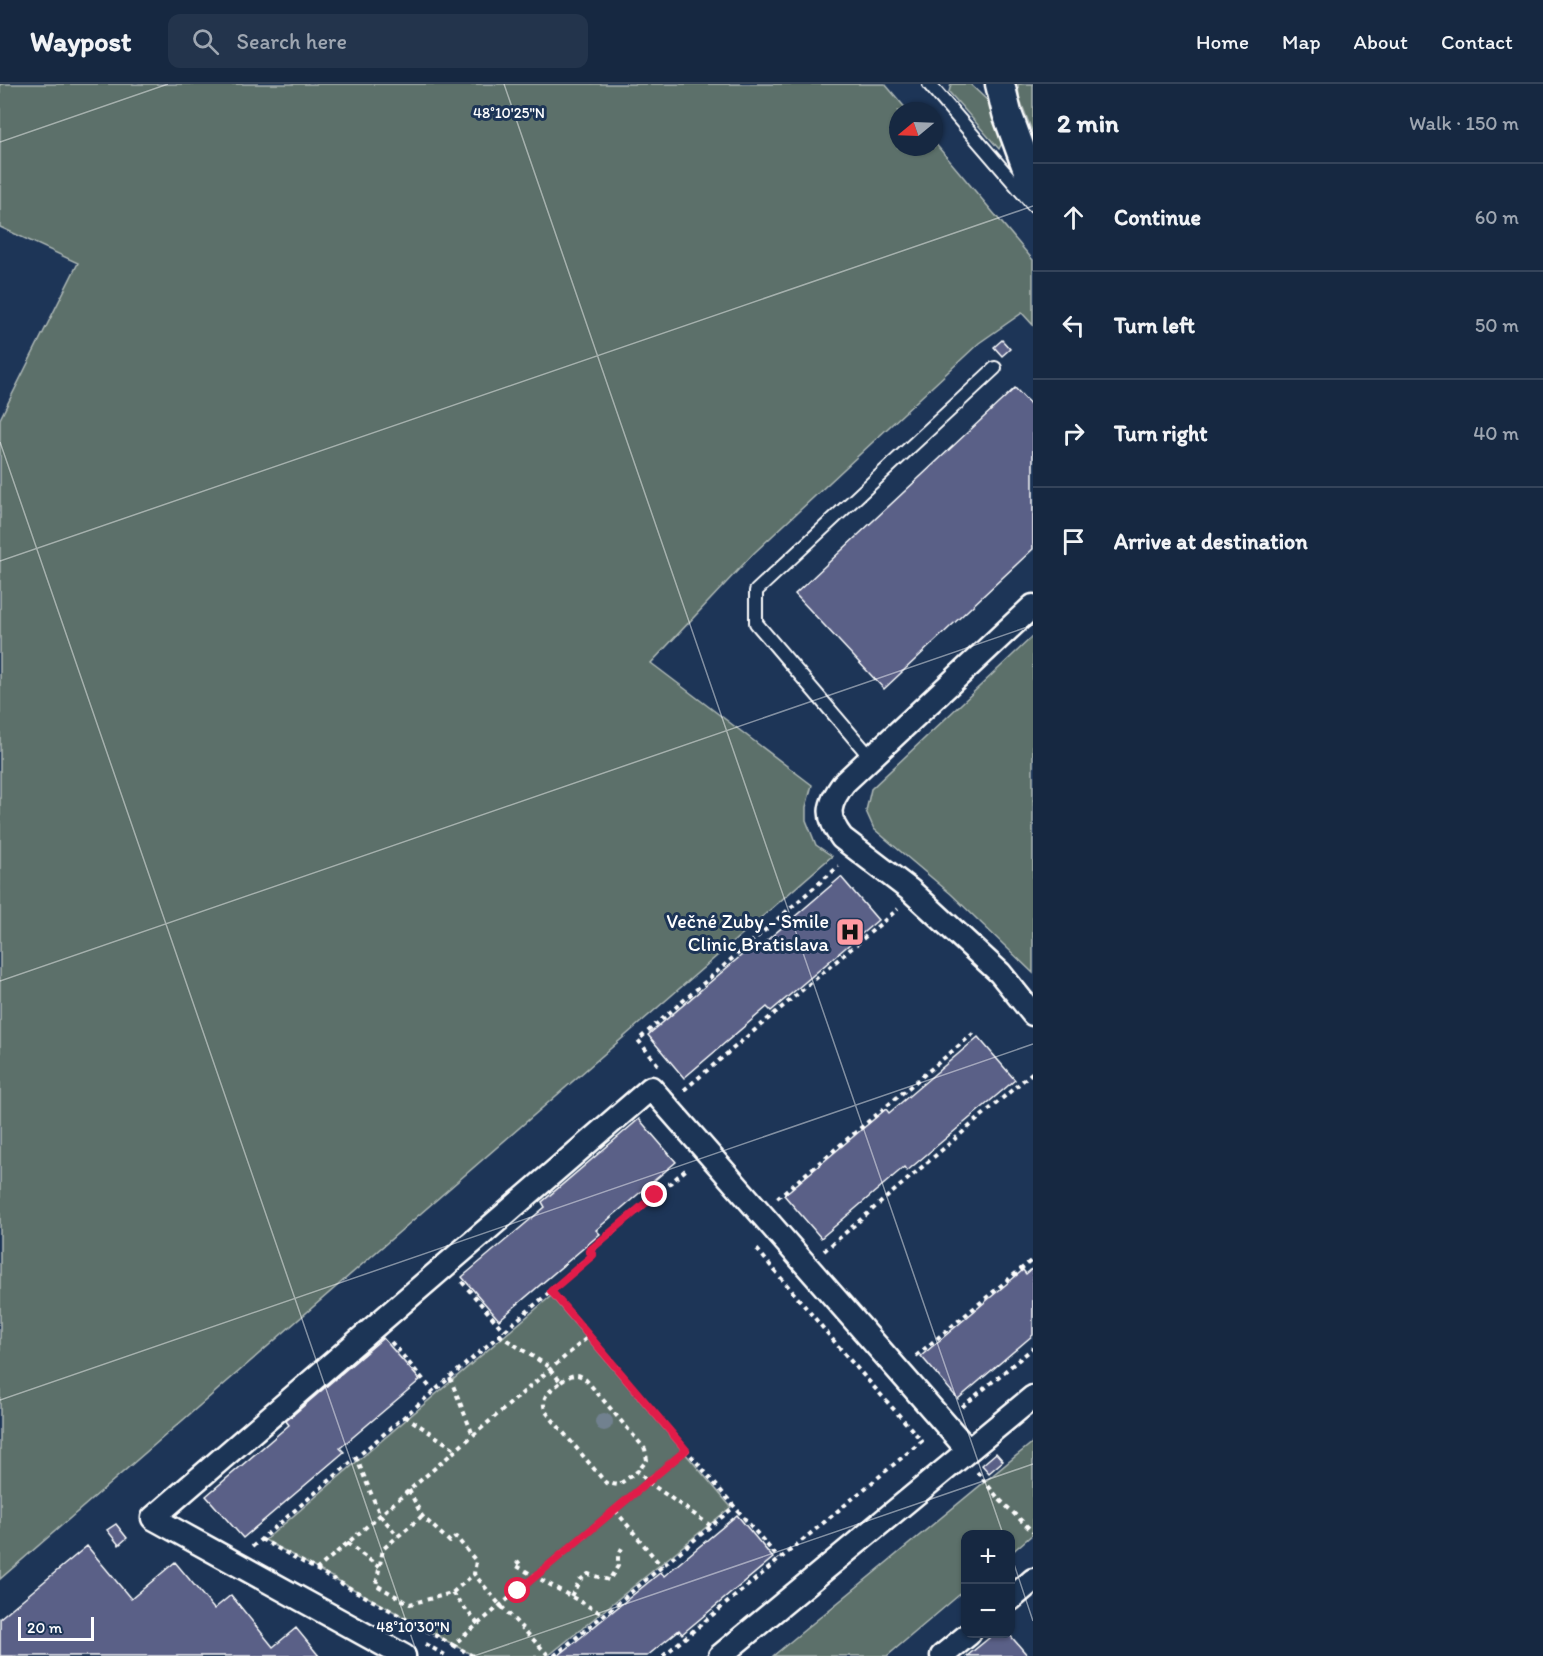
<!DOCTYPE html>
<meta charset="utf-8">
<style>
body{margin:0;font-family:Itim,sans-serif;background:#23344c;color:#f1f3f6}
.controls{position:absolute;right:18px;bottom:18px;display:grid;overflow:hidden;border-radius:12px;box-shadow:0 2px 4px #0004}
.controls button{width:54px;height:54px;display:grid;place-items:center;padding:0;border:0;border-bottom:2px solid #35445a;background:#162841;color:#f1f3f6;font:30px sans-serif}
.compass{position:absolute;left:889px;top:18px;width:54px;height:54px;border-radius:50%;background:#162841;box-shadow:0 2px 4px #0004;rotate:251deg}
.scale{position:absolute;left:18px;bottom:15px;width:76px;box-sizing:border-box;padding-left:6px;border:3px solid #fff;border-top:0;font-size:16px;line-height:21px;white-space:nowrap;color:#fff;-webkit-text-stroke:4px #1d3557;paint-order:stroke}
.stop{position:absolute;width:18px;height:18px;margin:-14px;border:4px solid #e11d48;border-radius:50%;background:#fff}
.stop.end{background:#e11d48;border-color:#fff;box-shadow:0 2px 6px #0008}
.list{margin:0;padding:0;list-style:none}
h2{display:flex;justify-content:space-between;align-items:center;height:78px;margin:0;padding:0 24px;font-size:26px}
h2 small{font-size:20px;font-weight:400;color:#9ea6b1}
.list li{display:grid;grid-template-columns:39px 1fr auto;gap:18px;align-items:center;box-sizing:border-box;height:108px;padding:0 24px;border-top:2px solid #35445a}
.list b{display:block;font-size:22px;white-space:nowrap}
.list em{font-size:20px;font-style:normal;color:#9ea6b1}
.icon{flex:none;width:33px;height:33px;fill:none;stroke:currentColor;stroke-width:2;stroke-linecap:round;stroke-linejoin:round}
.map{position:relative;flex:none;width:1033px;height:1572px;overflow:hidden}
header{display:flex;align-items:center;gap:36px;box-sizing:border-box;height:84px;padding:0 30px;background:#162841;border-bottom:2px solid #35445a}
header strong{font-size:28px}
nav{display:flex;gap:33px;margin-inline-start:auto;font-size:21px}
.search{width:420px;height:54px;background:#23344c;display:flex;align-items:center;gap:15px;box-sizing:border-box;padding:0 21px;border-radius:12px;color:#9ea6b1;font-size:22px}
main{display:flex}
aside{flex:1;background:#162841}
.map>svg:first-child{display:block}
.green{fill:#5c706b;stroke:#aeb8b5;stroke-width:1.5}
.building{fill:#5a6087;stroke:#fff;stroke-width:1.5}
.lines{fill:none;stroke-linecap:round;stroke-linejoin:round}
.service-casing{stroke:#fff;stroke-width:16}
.minor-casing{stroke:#fff;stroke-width:27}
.tertiary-casing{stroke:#fff;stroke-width:33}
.path{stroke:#fff;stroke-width:4;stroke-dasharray:4.5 4.5;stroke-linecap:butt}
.service{stroke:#1d3557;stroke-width:12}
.minor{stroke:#1d3557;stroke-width:22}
.tertiary{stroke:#1d3557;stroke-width:28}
.tree{fill:#71818f}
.route{stroke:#e11d48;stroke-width:8}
.ticks{fill:none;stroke:#fff;stroke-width:1.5;stroke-opacity:0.45}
.labels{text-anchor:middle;stroke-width:6;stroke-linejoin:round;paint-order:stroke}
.poi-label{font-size:20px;fill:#fff;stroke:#1d3557;text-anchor:end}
.ticks-label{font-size:15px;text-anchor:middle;fill:#fff;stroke:#1d3557;stroke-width:6;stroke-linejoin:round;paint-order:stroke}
</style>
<header>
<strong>Waypost</strong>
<div class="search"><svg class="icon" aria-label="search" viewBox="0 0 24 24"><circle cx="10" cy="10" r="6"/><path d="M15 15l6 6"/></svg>Search here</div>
<nav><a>Home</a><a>Map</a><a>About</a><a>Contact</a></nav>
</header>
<main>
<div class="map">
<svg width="1033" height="1572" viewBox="0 0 1033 1572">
<rect width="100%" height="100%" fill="#1d3557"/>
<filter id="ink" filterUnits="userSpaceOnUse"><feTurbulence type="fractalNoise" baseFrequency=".0167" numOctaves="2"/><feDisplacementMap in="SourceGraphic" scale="12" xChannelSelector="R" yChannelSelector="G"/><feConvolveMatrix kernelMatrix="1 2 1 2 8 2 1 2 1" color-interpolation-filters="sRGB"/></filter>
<g filter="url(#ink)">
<path class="green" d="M0,0H885L908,27H898V63H934V58L1033,176V241L1022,229L979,259L754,469L651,579L812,701L806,723V736L816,761L832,772L0,1495V335L78,179L0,143Z
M951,0H970L990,19L1002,59L999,65L949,8Z
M1018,0H1033V50L1019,13Z
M1033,552V889L951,810L874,745L866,727L871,705Z
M551,1212L731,1423L548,1572H474L265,1456Z
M1033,1358V1450L1011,1469V1450H966L965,1506L887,1572H773Z"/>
<path class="building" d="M1002,256L1010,265L1002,272L994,263Z
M1015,304L1033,323V465L884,605L795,510Z
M841,793L878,836L771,927L767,923L684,994L648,951L749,865L752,869Z
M978,953L1015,996L907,1087L904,1083L821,1154L784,1111L886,1025L889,1029Z
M639,1035L676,1078L596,1146L600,1150L499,1236L462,1193L545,1123L542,1118Z
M1033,1184V1251L958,1315L921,1272L1023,1186L1026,1190Z
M383,1254L420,1296L340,1364L344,1368L243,1454L206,1412L289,1341L286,1337Z
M996,1369L1003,1377L989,1389L982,1381Z
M737,1431L773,1474L682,1550L679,1546L647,1572H558L661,1488L664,1492Z
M116,1440L127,1454L119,1461L107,1446Z
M87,1462L131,1515L175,1478L214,1525L231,1511L273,1563L296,1544L319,1572H0V1534Z
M994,1550H1009L1028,1572H967Z"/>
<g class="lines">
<g class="service-casing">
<path id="service" d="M929,0L1033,121
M871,674L756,539V507L995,284"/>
</g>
<g class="minor-casing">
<path id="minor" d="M1033,522L844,699C828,720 825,732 842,754L910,806L1000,889L1033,930
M1011,1515L1033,1496
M404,1572L153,1434L651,1004L968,1366
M720,1572L1033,1313
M942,1572L969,1550"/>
</g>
<g class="tertiary-casing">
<path id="tertiary" d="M1000,0L1007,29L1033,100"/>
</g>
<path class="path" d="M658,981L638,956L839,782
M684,1006L898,825
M777,1114L974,949
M824,1167L1033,988
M462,1198L504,1247
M551,1207L779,1475
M499,1251L551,1284
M391,1258L434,1308
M916,1272L1033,1175
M550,1286L561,1298C550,1307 539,1313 546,1328L606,1399L618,1401L638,1387L648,1398L711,1442
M450,1294L473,1351
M561,1298C570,1291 578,1287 587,1297L645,1365L647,1376L638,1387
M962,1323L1033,1264
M405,1332L456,1366
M356,1373L380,1431L398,1452
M977,1388L999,1415L1033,1448
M409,1406L422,1432L450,1458L456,1453L476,1477L474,1490L500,1521L549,1572
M615,1426L662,1483
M422,1432L383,1465L376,1501L410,1520L452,1509L474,1490
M261,1455L453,1561L686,1366
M347,1459L379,1483
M252,1463L593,1171L589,1167L688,1084
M520,1477L515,1481L604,1531
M316,1486L589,1252
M452,1509L478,1540
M571,1512L580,1496L588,1490L609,1496L618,1482V1472L622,1464
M425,1560L447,1572
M453,1561L473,1572
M554,1572L734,1423
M663,1572L922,1357L849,1275L755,1163"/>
<use href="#service" class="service"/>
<use href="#minor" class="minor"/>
<use href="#tertiary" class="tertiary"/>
</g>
<circle class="tree" cx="604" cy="1338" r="9"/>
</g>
<g class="lines" filter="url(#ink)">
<path class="route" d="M518,1507L686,1366L551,1207L593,1171L589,1167L655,1111"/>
</g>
<path class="ticks" d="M504,0L1003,1450M0,58L168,0M0,358L418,1572M0,477L1033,122M0,897L1033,541M0,1316L1033,960M1011,1471L1033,1537M474,1572L1033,1380"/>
<defs>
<g id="hospital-square" transform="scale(1.5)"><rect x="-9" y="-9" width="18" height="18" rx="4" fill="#ff9aa2" stroke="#1d3557"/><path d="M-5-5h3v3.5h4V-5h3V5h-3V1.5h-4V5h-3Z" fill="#111"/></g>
</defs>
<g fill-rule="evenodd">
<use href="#hospital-square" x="850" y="848"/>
</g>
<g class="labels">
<g class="poi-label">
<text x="829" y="844">Večné Zuby - Smile<tspan x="829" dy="23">Clinic Bratislava</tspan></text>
</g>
</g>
<g class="ticks-label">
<text x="509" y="34">48°10'25"N</text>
<text x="413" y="1548">48°10'30"N</text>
</g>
</svg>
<div class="controls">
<button>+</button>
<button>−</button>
</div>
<svg class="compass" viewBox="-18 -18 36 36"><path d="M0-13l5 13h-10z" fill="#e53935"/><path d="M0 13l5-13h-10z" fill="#9ea6b1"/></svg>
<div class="scale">20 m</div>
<div class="stop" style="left:518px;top:1507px"></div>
<div class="stop end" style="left:655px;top:1111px"></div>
</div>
<aside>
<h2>2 min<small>Walk · 150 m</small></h2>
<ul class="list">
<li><svg class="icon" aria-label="ahead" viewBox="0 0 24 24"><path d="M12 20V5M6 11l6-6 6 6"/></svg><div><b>Continue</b></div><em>60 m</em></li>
<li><svg class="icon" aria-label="left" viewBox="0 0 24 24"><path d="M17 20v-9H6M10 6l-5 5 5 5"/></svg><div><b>Turn left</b></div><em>50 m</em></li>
<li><svg class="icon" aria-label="right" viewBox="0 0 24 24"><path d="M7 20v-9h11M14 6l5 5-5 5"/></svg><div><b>Turn right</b></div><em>40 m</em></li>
<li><svg class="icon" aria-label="arrive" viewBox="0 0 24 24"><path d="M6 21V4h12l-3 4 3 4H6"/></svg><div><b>Arrive at destination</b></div></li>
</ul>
</aside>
</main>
